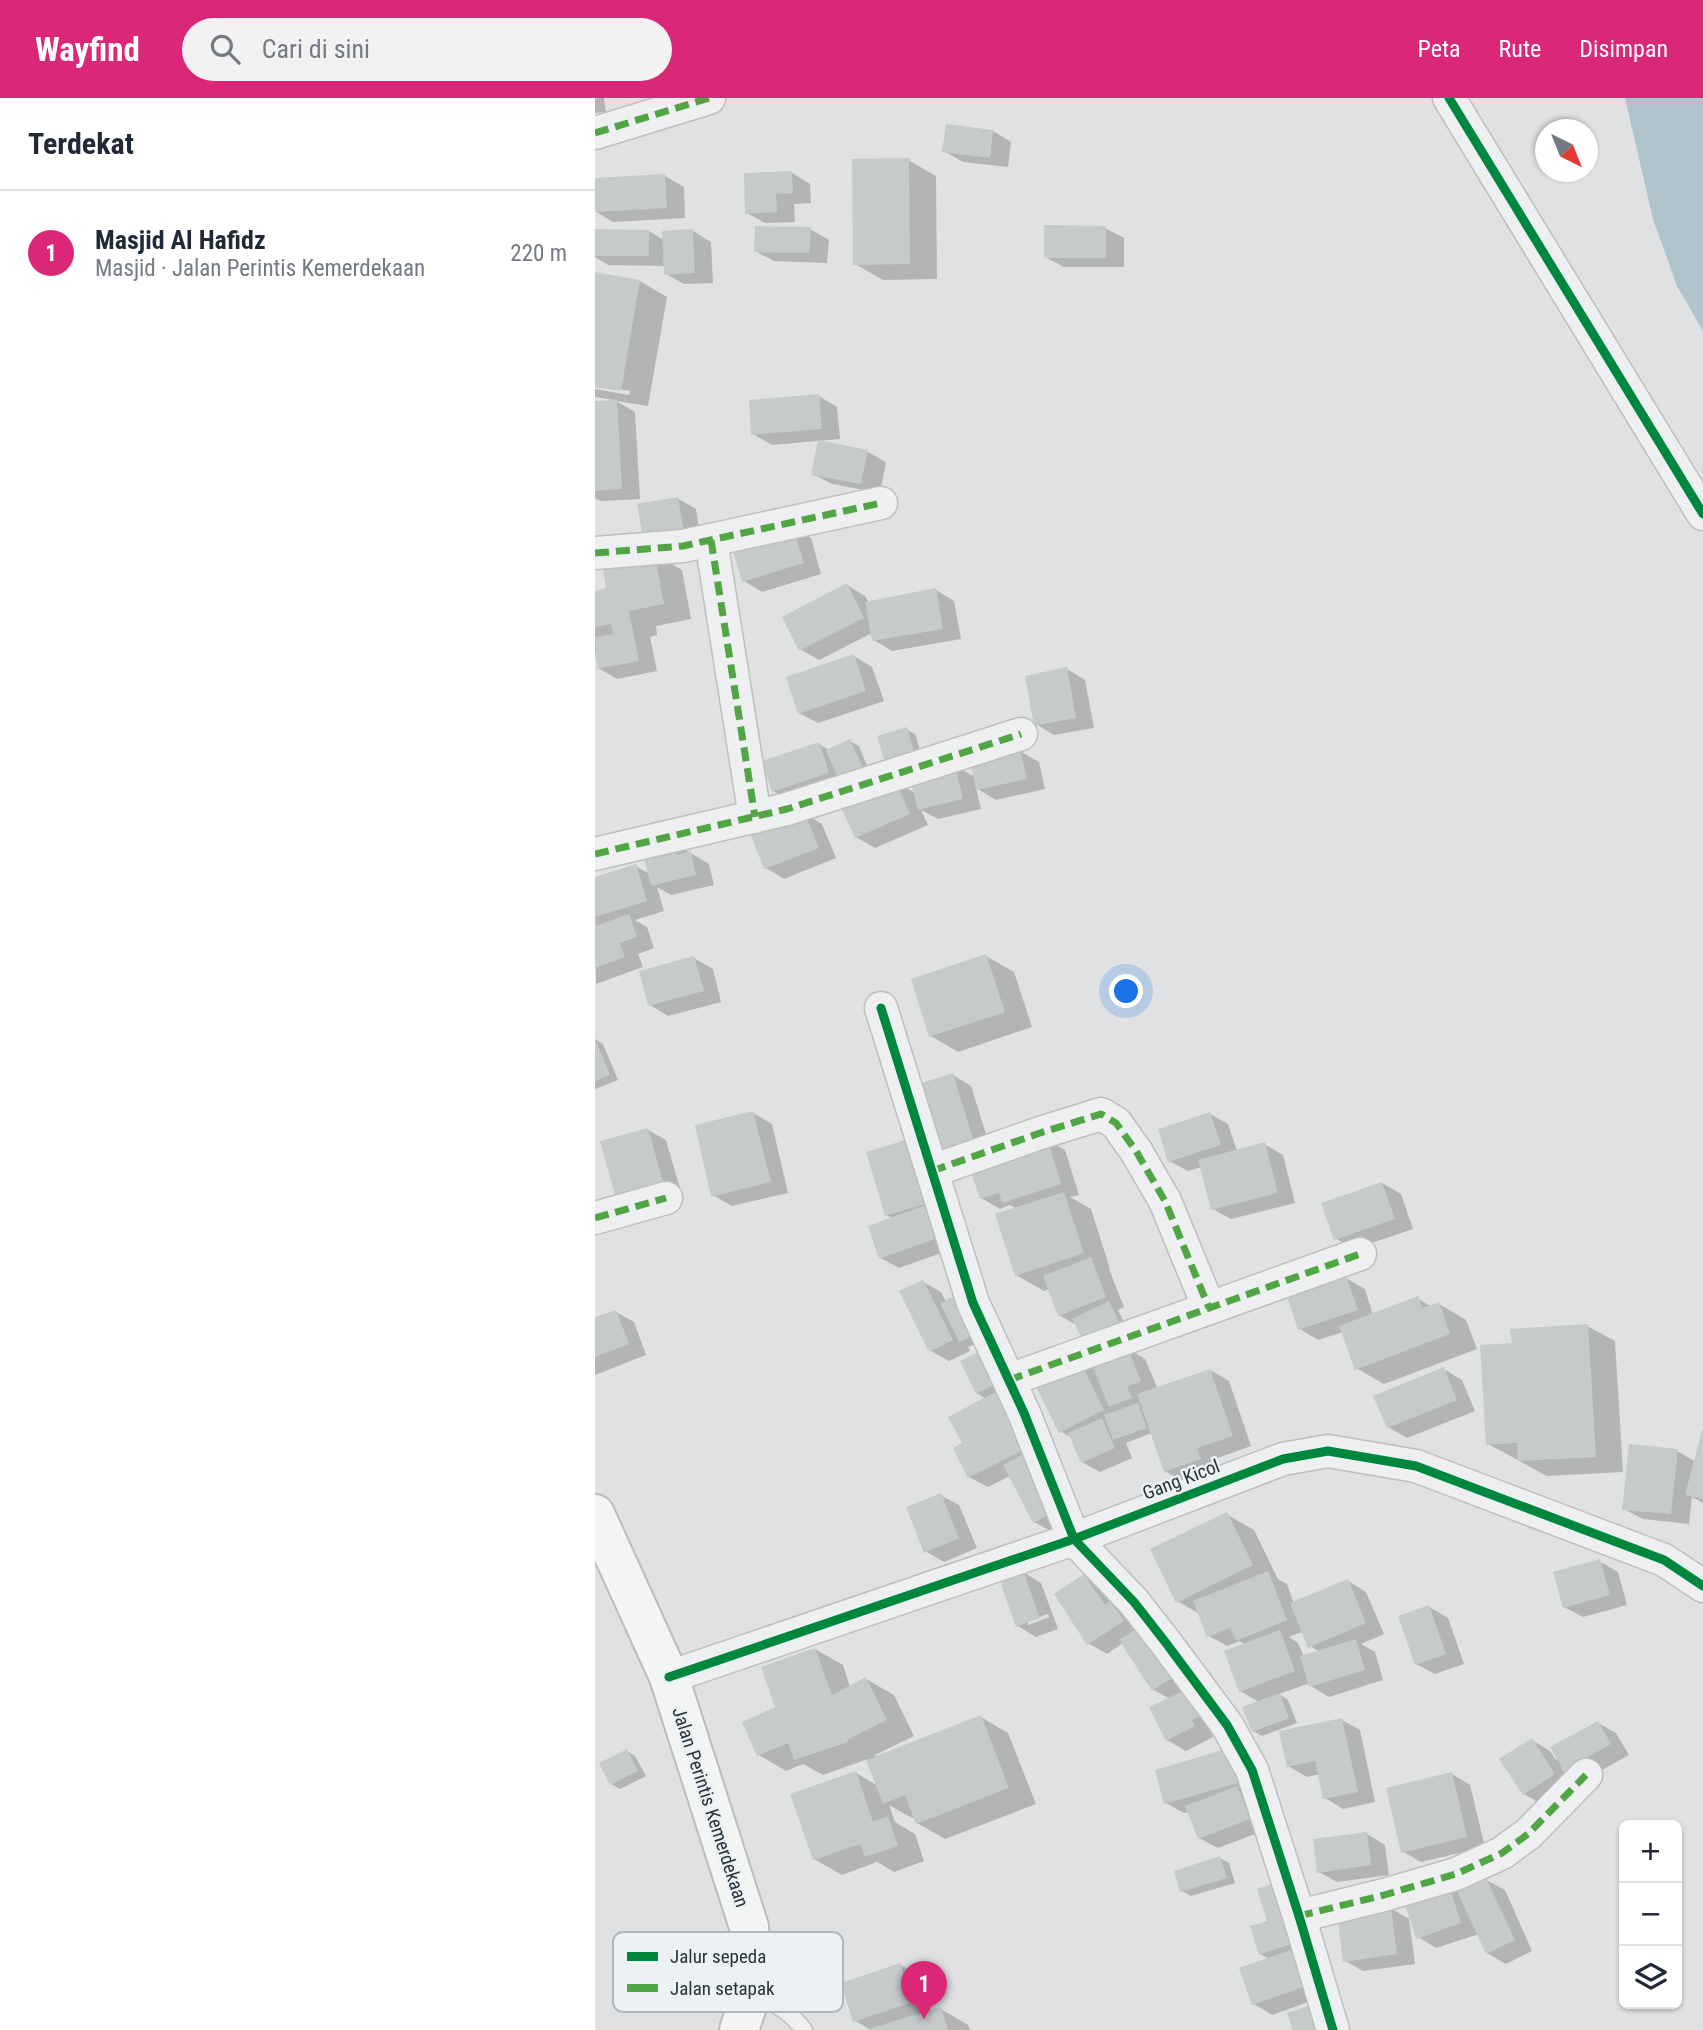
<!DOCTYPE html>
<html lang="id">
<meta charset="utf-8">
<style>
body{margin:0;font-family:"Roboto Condensed",sans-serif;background:#f2f2f3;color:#1f2937}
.controls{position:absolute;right:21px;bottom:21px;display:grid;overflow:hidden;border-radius:10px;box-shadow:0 2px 5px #0004}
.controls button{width:63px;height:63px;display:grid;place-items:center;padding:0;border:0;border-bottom:2px solid #e0e1e3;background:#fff;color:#1f2937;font:35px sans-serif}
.compass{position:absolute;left:940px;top:21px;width:63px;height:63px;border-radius:50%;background:#fff;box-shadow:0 2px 5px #0004;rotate:137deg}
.you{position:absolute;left:532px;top:894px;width:24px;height:24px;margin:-18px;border:5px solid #fff;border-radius:50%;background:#1a73e8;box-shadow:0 0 0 10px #1a73e833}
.badge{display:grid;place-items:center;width:46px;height:46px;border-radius:50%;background:#db2777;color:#fff;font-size:23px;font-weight:700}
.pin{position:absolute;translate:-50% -58px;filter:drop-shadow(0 2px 4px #0008)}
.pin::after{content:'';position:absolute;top:37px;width:24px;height:21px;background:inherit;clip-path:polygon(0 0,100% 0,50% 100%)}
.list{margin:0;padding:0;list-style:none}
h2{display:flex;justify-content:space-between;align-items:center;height:91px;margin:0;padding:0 28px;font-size:30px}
h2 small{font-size:23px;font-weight:400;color:#747a83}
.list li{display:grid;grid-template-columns:46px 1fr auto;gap:21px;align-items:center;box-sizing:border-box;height:126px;padding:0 28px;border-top:2px solid #e0e1e3}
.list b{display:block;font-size:26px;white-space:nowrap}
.list p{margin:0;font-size:23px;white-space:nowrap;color:#747a83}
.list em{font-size:23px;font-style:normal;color:#747a83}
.icon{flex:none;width:38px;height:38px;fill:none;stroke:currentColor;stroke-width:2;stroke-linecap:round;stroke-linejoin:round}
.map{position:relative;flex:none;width:1108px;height:1932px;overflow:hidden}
header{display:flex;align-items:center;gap:42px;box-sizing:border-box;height:98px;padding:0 35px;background:#db2777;color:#fff}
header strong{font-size:33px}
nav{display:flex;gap:38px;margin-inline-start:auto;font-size:24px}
.search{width:490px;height:63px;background:#f2f2f3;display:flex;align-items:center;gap:18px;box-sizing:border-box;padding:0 24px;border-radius:38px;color:#747a83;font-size:26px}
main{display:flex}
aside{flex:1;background:#fff}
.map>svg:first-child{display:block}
.water{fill:#afc4cc}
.shadow{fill:#0003;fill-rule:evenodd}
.building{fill:#c7cacb}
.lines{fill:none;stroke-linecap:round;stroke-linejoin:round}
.lane-casing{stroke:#bdbfc1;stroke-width:19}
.street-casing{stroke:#bdbfc1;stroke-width:35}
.primary-casing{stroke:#bbbec1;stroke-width:42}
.lane{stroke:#eeeff0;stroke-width:16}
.street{stroke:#eeeff0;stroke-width:32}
.primary{stroke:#f3f4f4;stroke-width:38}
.quiet{stroke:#51a545;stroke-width:7;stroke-dasharray:14 7;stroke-linecap:butt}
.cycleway-casing{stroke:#ecf1f3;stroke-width:13}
.cycleway{stroke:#00873e;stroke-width:9}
.labels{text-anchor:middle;stroke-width:5;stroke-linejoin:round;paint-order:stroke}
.street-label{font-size:19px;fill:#28333a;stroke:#ecf1f3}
.key{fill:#ecf1f3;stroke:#b1b8bc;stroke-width:2}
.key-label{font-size:19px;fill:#28333a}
</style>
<header>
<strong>Wayfind</strong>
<div class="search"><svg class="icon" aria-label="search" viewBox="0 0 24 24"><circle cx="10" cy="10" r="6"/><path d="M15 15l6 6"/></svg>Cari di sini</div>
<nav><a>Peta</a><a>Rute</a><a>Disimpan</a></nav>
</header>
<main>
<aside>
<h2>Terdekat<small></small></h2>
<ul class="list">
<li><span class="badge">1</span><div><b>Masjid Al Hafidz</b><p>Masjid · Jalan Perintis Kemerdekaan</p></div><em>220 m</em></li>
</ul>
</aside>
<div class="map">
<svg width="1108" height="1932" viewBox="0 0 1108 1932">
<rect width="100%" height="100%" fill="#dfe1e3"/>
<path class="water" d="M1030,0H1108V233L1082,188L1058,121Z"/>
<path class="shadow" d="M0,0H9L11,14L0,15Z
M352,28L398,33L416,44L413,69L368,64L349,53Z
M313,62L341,78L342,181L288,182L260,166Z
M197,75L215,86L216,105L199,106L200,124L170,125L152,115Z
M70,78L89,89L90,120L18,124L0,113V82Z
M510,130L529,140V169H469L450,159Z
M215,131L234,142L232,165L179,163L160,153Z
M0,133H54L69,142L98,133L116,144L118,185L89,186L71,176L70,168L13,167L0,159Z
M0,176L45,183L72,199L53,308L21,303L40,314L45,401L6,403L0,400V305L19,302L0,299V291L34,297L35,293L0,287Z
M224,298L242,309L245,341L177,347L158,336Z
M224,344L273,354L291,364L285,395L237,386L218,376Z
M82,400L101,411L106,444L68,451Z
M197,429L216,440L226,476L167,494L149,483Z
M59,456L87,472L96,521L61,528L62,537L55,539L62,573L22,581L3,570L0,553V495L13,492Z
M252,487L270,498L274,505L341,492L359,503L366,541L297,553L279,542L277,535L224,562L205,551Z
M259,558L277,569L289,603L223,625L204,615Z
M472,571L490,582L499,630L459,637L441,626Z
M311,631L320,636L330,668L302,676Z
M255,643L264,648L275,675L187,698L178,693L224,646L234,652Z
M425,653L444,664L450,691L401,702L381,690L386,711L343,721L326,712L333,727L280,750L261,739L300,683L320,695L360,668L380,679Z
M209,715L227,726L241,760L189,781L171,770Z
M79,745L114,766L119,787L76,797L62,789L69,813L40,822L52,829L59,850L43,856L48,869L1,886L0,781L40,768L55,776Z
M391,858L419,874L437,929L363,954L336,938Z
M99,860L118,871L126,904L73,918L55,907Z
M0,941L8,946L23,982L0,991Z
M358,977L376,988L396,1052L366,1061L347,1050Z
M158,1015L177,1026L193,1095L137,1108L118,1097Z
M615,1016L633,1026L642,1053L669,1046L688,1057L700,1105L636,1121L618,1111L607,1069L593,1073L574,1063Z
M53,1032L71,1042L88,1101L42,1114Z
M324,1040L366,1148L304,1170L286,1160L298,1121L292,1117Z
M451,1041L470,1052L484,1097L475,1099L496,1111L515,1171H514L529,1209L523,1212L531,1229L497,1245L483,1228L464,1217L454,1191L449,1193L421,1177L422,1111L415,1107L405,1111L386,1100Z
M787,1085L806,1096L818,1131L759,1151L740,1140Z
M751,1180L770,1191L778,1217L822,1200L837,1209L844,1206L871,1222L882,1251L789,1286L761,1270L748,1234L723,1242L705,1231Z
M328,1184L346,1194L351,1204L395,1238L373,1249L375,1253L354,1263L336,1253Z
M21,1214L39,1224L51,1257L0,1277V1221Z
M992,1228L1020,1243L1028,1374L952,1378L893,1346L919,1247Z
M532,1250L550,1261L563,1291L615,1272L634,1283L656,1348L620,1361L623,1372L589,1384L570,1373L557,1335L531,1345L537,1360L505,1374L487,1364L477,1340L465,1333L483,1261L500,1271Z
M393,1251L484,1420L458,1434L439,1424L415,1378L393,1389L374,1379L369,1346L391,1301L382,1295Z
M849,1271L867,1282L880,1313L812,1340L793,1329Z
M1108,1335V1405L1097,1399L1094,1426L1048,1421L1029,1411L1082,1353L1101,1364Z
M345,1397L364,1407L382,1450L349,1464L330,1453Z
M631,1416L659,1432L683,1481L692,1486L699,1506L753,1483L771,1494L789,1536L766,1546L780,1554L788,1582L734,1599L716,1588L715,1585L684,1596L693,1602L702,1625L667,1638L658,1633L664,1604L645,1593L651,1547L645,1543L632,1548L614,1538L605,1516L582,1503ZM709,1533L715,1548L725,1554L709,1559L703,1545L694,1539Z
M1004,1463L1023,1474L1032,1507L988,1519L969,1509Z
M428,1474L446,1485L463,1531L441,1539L423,1528ZM453,1516L454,1519L433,1527V1523Z
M489,1478L508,1489L521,1508L534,1516L632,1625L615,1633L618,1639L591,1653L572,1642L575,1601L559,1592L528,1545L512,1556L493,1545Z
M834,1509L853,1520L869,1566L840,1576L821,1566Z
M220,1551L248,1567L255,1589L271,1581L299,1597L319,1638L280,1657L281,1660L386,1619L413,1635L441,1706L350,1741L322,1725L320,1719L317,1720L294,1707L300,1724L320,1736L329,1763L299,1774L282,1764L247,1777L219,1761L261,1675L283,1688L273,1661L228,1677L208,1666L191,1673L164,1657L183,1610Z
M747,1622L765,1632L780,1704L748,1711L730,1700L725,1676L712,1679L693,1668Z
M1003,1625L1021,1635L1034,1657L989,1682L966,1669L978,1687L948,1707L929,1696L937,1642L955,1653L961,1662Z
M633,1652L673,1731L623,1750L604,1740L594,1714L589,1715L571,1705Z
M32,1653L40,1658L51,1678L25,1691L16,1686Z
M857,1676L875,1687L890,1749L826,1764L807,1753Z
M772,1736L790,1747L794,1777L742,1784L724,1774Z
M625,1760L634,1765L640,1785L596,1798L587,1793Z
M891,1782L910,1792L937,1853L911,1866L892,1855L884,1836L841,1850L823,1839L852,1786L865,1794Z
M664,1792L738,1895L677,1917L659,1906L675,1861L665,1856L674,1824Z
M795,1810L814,1821L820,1866L768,1873L750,1863Z
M305,1867L324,1877L336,1914L346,1911L373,1927L375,1932H276L260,1923Z"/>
<path class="building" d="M351,26L398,32L395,60L347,54Z
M314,60L315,166L258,167L257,61Z
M197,73L198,95L181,96L182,114L150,116L149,75Z
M70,76L72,110L0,114V80Z
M449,127L511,128V160H449Z
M160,128L216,129L214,155L159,154Z
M0,131L54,132V158H0Z
M98,131L100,175L69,177L67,133Z
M0,174L45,182L26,293L0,289Z
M224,296L227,331L156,337L154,302Z
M22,302L27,391L0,393V303Z
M223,342L273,352L266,386L216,377Z
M83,399L89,434L48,441L42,406Z
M197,427L209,465L147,484L136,446Z
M59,454L69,506L34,513L44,563L2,571L0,539L18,536L16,526L0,529V493L11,490L7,465Z
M252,485L269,520L204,553L187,519Z
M341,490L348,531L277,543L270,504Z
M259,556L271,593L203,616L191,579Z
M472,569L481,620L439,628L430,578Z
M312,629L322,663L292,672L282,638Z
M255,641L268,670L243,681L231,652Z
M224,644L234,675L177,694L167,663Z
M425,651L432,681L381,692L375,662Z
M360,666L368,701L323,712L314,677Z
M300,681L315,716L260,740L244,705Z
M209,713L224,750L169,771L155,735Z
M79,743L82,757L96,753L101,777L56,788L47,751Z
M41,766L52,803L0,819V779Z
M34,816L42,839L25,845L30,859L0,870V828Z
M391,856L410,914L334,939L316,881Z
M99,858L109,893L53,908L44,873Z
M0,941L15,977L0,983Z
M358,975L378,1041L346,1052L317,988Z
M158,1013L176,1084L116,1099L100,1027Z
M615,1014L626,1047L573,1064L563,1031Z
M53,1030L70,1091L22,1104L5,1043Z
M324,1038L343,1102L290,1118L271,1054Z
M452,1039L466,1086L407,1105L404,1095L385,1101L376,1074Z
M670,1044L683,1095L616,1112L603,1062Z
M787,1084L800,1121L739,1142L726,1105Z
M469,1094L489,1155L420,1178L400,1116Z
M336,1105L348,1138L284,1161L273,1128Z
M496,1159L511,1199L463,1218L448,1178Z
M751,1178L763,1212L703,1232L692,1198Z
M328,1182L358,1242L334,1254L304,1193Z
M369,1194L388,1233L364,1244L345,1205Z
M823,1198L827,1210L844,1204L855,1236L760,1272L744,1228Z
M514,1203L524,1224L487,1241L477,1221Z
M21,1212L34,1246L0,1259V1219Z
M993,1226L1001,1359L923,1363L922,1345L891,1347L885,1247L917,1245L915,1231Z
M532,1248L546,1283L532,1289L537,1300L514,1309L493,1258Z
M393,1249L409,1282L381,1296L365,1263Z
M483,1259L509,1312L464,1335L438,1282Z
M849,1269L862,1302L792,1330L778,1298Z
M615,1271L638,1338L602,1350L606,1361L569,1374L542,1296Z
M410,1289L440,1346L373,1380L358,1350L367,1345L353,1319Z
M543,1305L552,1330L518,1342L509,1317Z
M507,1320L520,1350L486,1365L473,1335Z
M1107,1332H1108V1401L1090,1397Z
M1034,1346L1083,1351L1076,1416L1027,1412Z
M436,1352L467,1410L438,1425L408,1367Z
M346,1395L364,1440L329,1455L311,1409Z
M632,1414L658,1467L581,1505L555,1451Z
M1005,1461L1015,1497L968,1510L958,1474Z
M428,1472L445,1520L421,1529L404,1481Z
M673,1473L692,1522L641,1543L635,1530L612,1539L598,1503Z
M489,1476L510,1507L515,1503L529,1523L492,1547L459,1496Z
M753,1481L771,1525L713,1550L695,1505Z
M834,1507L851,1556L820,1567L803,1518Z
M553,1523L586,1574L557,1593L524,1542Z
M685,1532L700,1573L644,1594L629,1553Z
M761,1541L770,1572L714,1589L705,1558Z
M220,1550L237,1597L271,1579L292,1622L252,1642L253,1644L199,1662L193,1645L162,1658L147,1624L180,1609L166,1569Z
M601,1587L614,1614L597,1622L600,1628L571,1643L554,1609Z
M685,1595L694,1620L657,1634L647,1609Z
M386,1617L414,1690L321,1726L310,1697L288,1706L271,1662Z
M747,1620L763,1694L728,1701L720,1663L692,1669L684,1633Z
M1003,1623L1016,1646L969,1673L955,1649Z
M937,1640L960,1676L928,1697L904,1661Z
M634,1650L643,1685L569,1706L560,1672Z
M32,1651L43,1673L15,1687L4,1665Z
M261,1673L278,1724L293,1718L303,1748L270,1759L265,1746L218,1762L195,1696Z
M857,1674L872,1739L806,1755L791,1690Z
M642,1688L655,1721L603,1741L590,1708Z
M772,1734L776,1767L722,1775L718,1741Z
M625,1758L632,1780L585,1794L579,1773Z
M891,1780L920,1842L891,1856L862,1793Z
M689,1782L708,1842L664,1857L655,1828L672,1823L662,1791Z
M853,1784L866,1825L821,1841L808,1800Z
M796,1808L802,1856L748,1864L742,1816Z
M707,1848L720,1885L657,1907L644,1870Z
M305,1865L318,1904L258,1924L246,1885Z
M726,1904L735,1932H698L692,1915Z
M346,1909L353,1932H273V1931Z"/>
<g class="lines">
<g class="lane-casing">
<path id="lane" d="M157,1893C177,1904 195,1913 209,1932"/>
</g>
<g class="street-casing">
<path id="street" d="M854,0L1108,416
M0,35L114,0
M116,442L160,719
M0,455L88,448L286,405
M0,756L192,711L426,636
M286,910L378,1205L429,1315L479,1441L539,1504L571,1545L632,1627L657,1672L704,1818L738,1932
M337,1073L445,1035L506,1016L521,1025L541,1053L570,1103L614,1210
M0,1120L71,1100
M414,1282L765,1156
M74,1579L479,1441L688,1361L733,1353L821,1368L1069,1462L1108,1488
M704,1818L789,1797L861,1776L907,1755L933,1736L991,1677"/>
</g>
<g class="primary-casing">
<path id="primary" d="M0,1416L74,1579L154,1829L157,1893L144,1932"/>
</g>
<use href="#lane" class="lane"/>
<use href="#street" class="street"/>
<use href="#primary" class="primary"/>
<path class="quiet" d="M0,35L114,0
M116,442L160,719
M0,455L88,448L286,405
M0,756L192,711L426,636
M337,1073L445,1035L506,1016L521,1025L541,1053L570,1103L614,1210
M0,1120L71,1100
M414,1282L765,1156
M704,1818L789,1797L861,1776L907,1755L933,1736L991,1677"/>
<g class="cycleway-casing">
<path id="cycleway" d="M854,0L1108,416
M286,910L378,1205L429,1315L479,1441L539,1504L571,1545L632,1627L657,1672L704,1818L738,1932
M74,1579L479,1441L688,1361L733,1353L821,1368L1069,1462L1108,1488"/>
</g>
<use href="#cycleway" class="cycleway"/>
</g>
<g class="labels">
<g class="street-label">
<text transform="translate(586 1381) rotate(-21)" y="7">Gang Kicol</text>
<text transform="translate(116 1709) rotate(72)" y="7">Jalan Perintis Kemerdekaan</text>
</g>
</g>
<rect x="18" y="1834" width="230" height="80" rx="10" class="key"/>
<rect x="32" y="1854" width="31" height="9" fill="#00873e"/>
<rect x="32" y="1886" width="31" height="8" fill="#51a545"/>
<g class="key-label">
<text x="75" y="1865">Jalur sepeda</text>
<text x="75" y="1897">Jalan setapak</text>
</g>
</svg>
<div class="controls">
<button>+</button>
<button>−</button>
<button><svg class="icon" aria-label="layers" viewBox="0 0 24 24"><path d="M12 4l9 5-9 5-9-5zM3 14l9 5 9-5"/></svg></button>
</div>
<svg class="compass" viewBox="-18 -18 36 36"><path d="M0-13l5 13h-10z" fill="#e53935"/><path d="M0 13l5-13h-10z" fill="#747a83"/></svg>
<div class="you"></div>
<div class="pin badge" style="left:329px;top:1921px">1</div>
</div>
</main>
